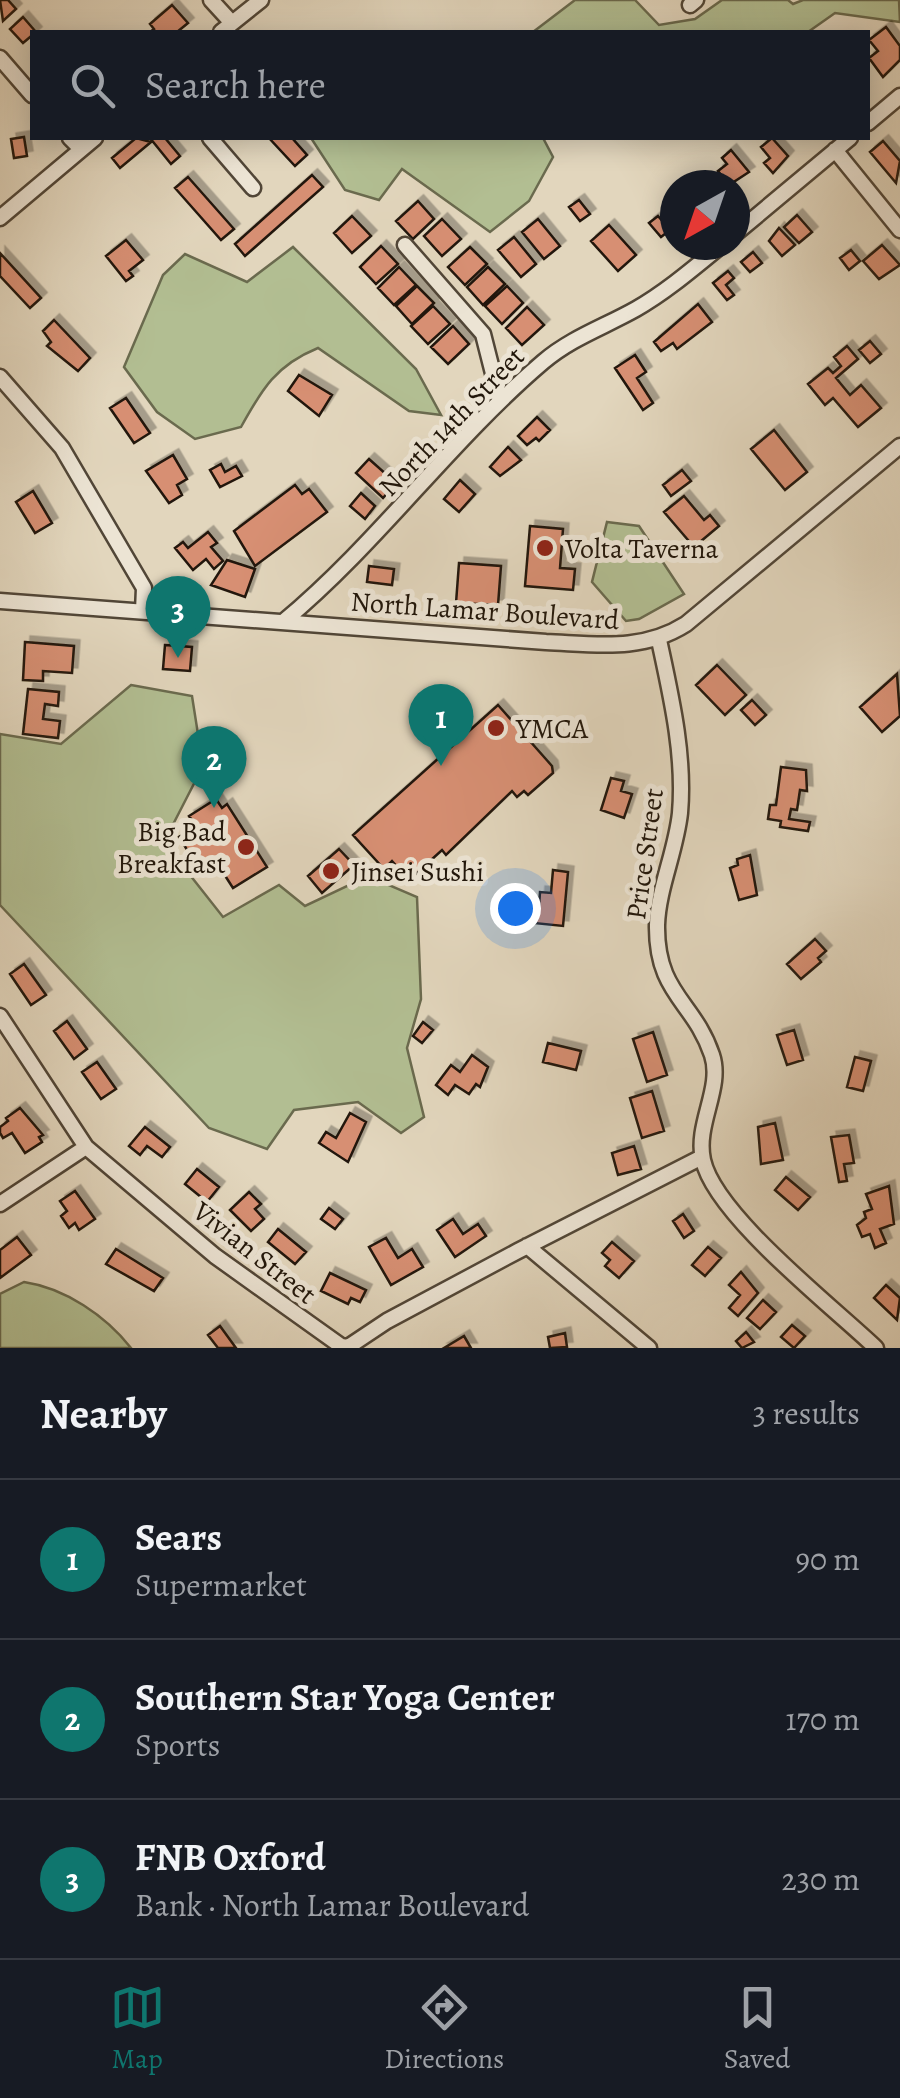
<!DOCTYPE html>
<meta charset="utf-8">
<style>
body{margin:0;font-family:Alegreya,serif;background:#242831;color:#f1f3f6}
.compass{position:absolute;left:660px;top:170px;width:90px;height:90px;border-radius:50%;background:#171b24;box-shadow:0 5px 25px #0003;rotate:220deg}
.you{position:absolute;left:515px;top:908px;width:35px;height:35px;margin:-25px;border:8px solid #fff;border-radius:50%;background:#1a73e8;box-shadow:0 0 0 15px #1a73e833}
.badge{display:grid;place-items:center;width:65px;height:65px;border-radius:50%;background:#0f766e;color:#fff;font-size:32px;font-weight:700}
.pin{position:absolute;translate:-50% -82px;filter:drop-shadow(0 2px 5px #0008)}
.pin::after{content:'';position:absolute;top:52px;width:35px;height:30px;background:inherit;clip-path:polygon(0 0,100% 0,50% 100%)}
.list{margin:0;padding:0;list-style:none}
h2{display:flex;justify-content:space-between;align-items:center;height:130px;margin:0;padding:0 40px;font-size:42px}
h2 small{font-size:32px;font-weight:400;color:#9ea1a6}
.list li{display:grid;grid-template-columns:65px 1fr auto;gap:30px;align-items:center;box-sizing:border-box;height:160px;padding:0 40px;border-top:2px solid #363941}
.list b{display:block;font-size:38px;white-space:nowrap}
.list p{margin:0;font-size:32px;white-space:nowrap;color:#9ea1a6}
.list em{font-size:32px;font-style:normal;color:#9ea1a6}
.icon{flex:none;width:55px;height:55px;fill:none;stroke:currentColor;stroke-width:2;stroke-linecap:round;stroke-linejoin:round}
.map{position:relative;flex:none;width:900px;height:1348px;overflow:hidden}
.search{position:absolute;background:#171b24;box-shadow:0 5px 25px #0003;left:30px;right:30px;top:30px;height:110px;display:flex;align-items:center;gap:25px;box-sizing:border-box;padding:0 35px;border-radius:0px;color:#9ea1a6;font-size:38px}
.sheet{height:610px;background:#171b24}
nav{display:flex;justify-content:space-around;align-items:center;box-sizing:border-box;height:140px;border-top:2px solid #363941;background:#171b24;font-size:28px;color:#9ea1a6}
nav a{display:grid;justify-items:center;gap:5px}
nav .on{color:#0f766e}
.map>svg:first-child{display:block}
.green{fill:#b2be92;stroke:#6a6a4e;stroke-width:2.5}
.building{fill:#d78f73;stroke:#21160a;stroke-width:2.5;filter:url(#shadow)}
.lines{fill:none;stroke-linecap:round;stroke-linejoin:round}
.minor-casing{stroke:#514637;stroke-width:19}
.minor{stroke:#ece4d4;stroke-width:14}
.poi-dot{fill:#8f2418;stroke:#ece4d4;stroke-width:4}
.labels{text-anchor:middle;stroke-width:10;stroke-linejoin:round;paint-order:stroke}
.street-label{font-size:28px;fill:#21160a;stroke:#ece4d4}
.poi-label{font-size:28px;fill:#21160a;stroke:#ece4d4;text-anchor:start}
</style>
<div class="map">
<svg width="900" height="1348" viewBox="0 0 900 1348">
<defs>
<filter id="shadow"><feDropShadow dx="5.5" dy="-5.5" stdDeviation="0" flood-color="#0004"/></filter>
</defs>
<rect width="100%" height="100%" fill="#e2d6bd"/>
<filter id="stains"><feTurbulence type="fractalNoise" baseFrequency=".002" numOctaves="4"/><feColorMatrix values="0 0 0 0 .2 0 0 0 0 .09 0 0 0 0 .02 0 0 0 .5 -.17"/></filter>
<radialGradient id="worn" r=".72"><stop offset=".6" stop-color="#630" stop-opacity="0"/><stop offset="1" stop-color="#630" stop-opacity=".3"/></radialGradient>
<path class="green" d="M575,0H635L659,25L695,19L722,0H788L793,4L803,0H899L900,22L835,13L808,32H533Z
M311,138H543L553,157L529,201L490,232L402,169L379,200L345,190Z
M293,247L416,369L441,415L409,411L318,348C276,365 262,389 241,427L195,439L157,412L124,367L163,275L185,254L247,282Z
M607,522L639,526L684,594L639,619L626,621L592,582Z
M131,685L192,696L203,766L164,842L223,917L279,885L305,906L368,876L417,897L421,999L407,1048L424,1117L401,1133L358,1102L294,1110L267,1149L209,1128L0,905V734L61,744Z
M24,1282C65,1288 106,1316 131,1348H0V1294Z"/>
<path class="building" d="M0,0H8L16,9L3,21Z
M172,5L188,23L177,32H150L154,29L150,24Z
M23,17L36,32L23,43L10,29Z
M886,27L900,46V60L883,77L869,58L878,51L869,40Z
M24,137L27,156L14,158L11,139Z
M136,138L151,142L120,168L112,158Z
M150,138H165L180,156L171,164Z
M269,138H292L307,155L295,166Z
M772,138L788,156L773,173L764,163L770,158L761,147Z
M883,141L900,161L896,183L870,152Z
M731,150L749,172L729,185L718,171L727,164L722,158Z
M312,175L323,187L245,256L235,244Z
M188,177L234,229L221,240L175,188Z
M579,200L590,214L580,221L569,207Z
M418,201L434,219L413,239L396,221Z
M797,215L812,232L799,243L784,227Z
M352,216L371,236L352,253L334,233Z
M658,216L670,230L661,237L649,223Z
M442,219L461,239L442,256L424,236Z
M538,219L560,246L544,259L522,232Z
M609,225L636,255L618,271L591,241Z
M779,228L795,245L782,256L769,241Z
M514,237L536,264L521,277L498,250Z
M126,240L143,260L129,271L133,276L126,281L106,256Z
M882,245L900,265L879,279L863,261Z
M381,246L398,264L376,284L360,267Z
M470,247L487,264L465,285L448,267Z
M851,250L860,261L849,270L840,258Z
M753,252L762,263L750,272L741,262Z
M0,253L41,298L30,308L0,276Z
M399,267L416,285L394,305L378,288Z
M488,267L505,284L483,305L467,287Z
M728,271L734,278L726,285L734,295L727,300L713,283Z
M417,286L434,303L412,324L396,306Z
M507,286L523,303L502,324L485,306Z
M698,304L712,322L677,349L673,343L661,351L654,342Z
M433,306L450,324L428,344L411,326Z
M527,307L544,325L522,345L506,328Z
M54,320L90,358L78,371L47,346L51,342L43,331Z
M453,326L469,344L448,364L431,347Z
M870,341L881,354L870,363L859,350Z
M847,346L858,359L836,378L850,395L861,385L881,408L858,427L833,398L825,405L808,384L828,368L833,373L841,366L834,357Z
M635,355L646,372L637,378L653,403L643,410L615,368Z
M299,375L332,395L319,416L288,391Z
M126,398L150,433L134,443L110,408Z
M537,417L550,430L539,441L536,438L527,445L518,436Z
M774,430L807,472L785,490L751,449Z
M508,447L521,460L500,476L490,467Z
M173,455L187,479L177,485L182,495L169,503L146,471Z
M369,459L396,483L383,498L356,473Z
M221,464L225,472L236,466L242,476L220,487L210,470Z
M682,470L691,481L671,496L663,485Z
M460,480L475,494L459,512L444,499Z
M295,485L302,494L309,489L327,512L255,566L234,531Z
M33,491L52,523L35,533L16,502Z
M361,493L375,506L365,519L350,506Z
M684,496L704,520L710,515L719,526L694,547L664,512Z
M530,526L563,529L560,568L575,569L573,590L525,586Z
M208,532L217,543L211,547L223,561L214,569L206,559L193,570L175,548L183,542L188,548Z
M227,560L255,569L245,597L211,585Z
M459,563L501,566L498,605L456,603Z
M369,566L394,569L392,585L367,582Z
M25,642L74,646L72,673L43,671V681L23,680Z
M165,645L192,647L190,671L163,669Z
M717,665L746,695L725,715L696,685Z
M897,674L900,716L882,732L860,707Z
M28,689L59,692L58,706L45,704L43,719L60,721L58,738L23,734Z
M752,700L766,715L755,725L741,710Z
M498,705L552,766L553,773L528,795L524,791L517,797L512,791L446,855L442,850L409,880L392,861L384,869L353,835Z
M781,767L806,770L807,791L800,790L797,810L791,809L789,819L810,822L808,831L780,827L781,821L768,819L770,805H776Z
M611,778L624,781L621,791L632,794L624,818L601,810Z
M216,799L222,808L227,804L267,867L233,888L215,860L199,869L179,837L196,826L189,816Z
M339,849L354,865L322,893L308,876Z
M750,855L757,895L739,900L730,868L738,865L737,859Z
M553,870L568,872L563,926L514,921L516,904L539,907L540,892L551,893Z
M815,939L826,951L818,958L821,962L801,979L787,964Z
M24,964L46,995L31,1005L10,974Z
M67,1021L87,1049L74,1059L54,1031Z
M423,1022L433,1030L422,1043L413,1036Z
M794,1030L803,1060L787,1065L777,1035Z
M653,1032L667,1075L647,1082L633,1039Z
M548,1043L581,1051L576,1070L543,1062Z
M472,1055L488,1067L480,1087L476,1084L469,1094L455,1085L448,1095L436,1085L451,1065L460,1072Z
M855,1057L871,1061L863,1091L847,1087Z
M97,1062L116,1089L101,1099L82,1072Z
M652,1091L664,1131L642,1138L630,1098Z
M20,1108L43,1135L39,1137L42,1142L25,1153L12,1133L3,1138L0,1133V1127L8,1121L6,1118Z
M350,1113L366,1122L348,1162L319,1143L326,1132L336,1138Z
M775,1123L783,1160L761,1164L758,1127Z
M145,1127L170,1147L162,1157L147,1146L140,1155L129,1146Z
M849,1135L854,1163L844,1164L847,1181L839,1182L831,1137Z
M634,1146L641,1169L618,1175L612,1153Z
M197,1169L219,1187L207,1202L185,1184Z
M786,1177L810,1197L798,1210L775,1190Z
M889,1186L894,1224L880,1229L886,1243L875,1248L870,1234L862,1237L857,1225L866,1218L864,1212L872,1209L866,1194Z
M75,1191L95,1219L79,1230L75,1223L69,1228L61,1216L67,1211L60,1201Z
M249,1192L261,1204L255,1209L264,1219L251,1231L230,1210Z
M329,1208L343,1219L335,1229L321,1219Z
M683,1214L694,1231L684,1238L673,1221Z
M453,1219L463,1234L478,1224L486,1236L455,1257L437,1230Z
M278,1229L306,1252L295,1264L268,1242Z
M17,1237L31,1255L0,1278V1250Z
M386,1238L398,1258L412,1249L423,1267L391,1285L369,1247Z
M612,1242L634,1261L619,1278L605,1266L610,1260L602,1253Z
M708,1247L721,1258L705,1276L692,1265Z
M116,1249L163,1278L154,1291L106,1264Z
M741,1272L758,1293L738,1316L729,1308L740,1295L729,1285Z
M330,1273L366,1290L360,1302L351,1298L348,1304L321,1291Z
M886,1285L900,1298L897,1320L874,1298Z
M763,1300L776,1312L760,1329L747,1318Z
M792,1325L805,1336L794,1348L781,1337Z
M220,1326L236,1348H218L208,1335Z
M746,1332L754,1342L742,1348L736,1341Z
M565,1333L567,1347L550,1348L548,1337Z
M464,1336L471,1348H444Z"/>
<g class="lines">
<g class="minor-casing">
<path id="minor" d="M211,0L232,23
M690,5L696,0
M221,32L261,0
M0,58L32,95
M868,123L900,96
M70,138L81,149
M210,138L253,188
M835,150L900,230
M0,218L95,138
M735,234L850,138
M405,245L483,334L500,401
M0,377L62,448L144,588L143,611
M0,601L546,642C596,644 642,652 686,624L900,446
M283,622C378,543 449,442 543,362C571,338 604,327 636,309C666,292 695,267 722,245
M659,640C671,696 685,755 680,813C676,851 658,889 657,925C656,994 694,1001 712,1055C723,1088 695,1124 703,1160C715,1215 832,1306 876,1348
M0,1016L86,1147L215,1256L341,1346L348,1347L387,1321L518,1251L702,1157
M0,1204L86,1147
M527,1246L649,1348"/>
</g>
<use href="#minor" class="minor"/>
</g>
<g class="poi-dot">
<circle cx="545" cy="548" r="10"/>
<circle cx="496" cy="728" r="10"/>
<circle cx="246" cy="847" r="10"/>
<circle cx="331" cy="871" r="10"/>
</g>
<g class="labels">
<g class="street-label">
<text transform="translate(451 421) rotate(-46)" y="10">North 14th Street</text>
<text transform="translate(485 610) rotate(4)" y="10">North Lamar Boulevard</text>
<text transform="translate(644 854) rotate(-82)" y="10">Price Street</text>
<text transform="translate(255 1252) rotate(38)" y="10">Vivian Street</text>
</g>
<g class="poi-label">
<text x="565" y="558">Volta Taverna</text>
<text x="516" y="738">YMCA</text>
<text x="226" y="841" text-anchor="end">Big Bad<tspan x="226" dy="32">Breakfast</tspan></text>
<text x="351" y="881">Jinsei Sushi</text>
</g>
</g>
<rect width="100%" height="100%" filter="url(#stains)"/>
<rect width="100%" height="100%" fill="url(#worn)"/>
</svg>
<svg class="compass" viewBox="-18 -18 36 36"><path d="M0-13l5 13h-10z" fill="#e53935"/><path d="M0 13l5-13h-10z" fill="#9ea1a6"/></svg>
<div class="you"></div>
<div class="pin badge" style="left:441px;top:766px">1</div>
<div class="pin badge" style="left:214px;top:808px">2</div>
<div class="pin badge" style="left:178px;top:658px">3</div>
<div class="search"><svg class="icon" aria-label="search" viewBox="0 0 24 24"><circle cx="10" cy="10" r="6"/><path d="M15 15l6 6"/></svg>Search here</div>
</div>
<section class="sheet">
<h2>Nearby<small>3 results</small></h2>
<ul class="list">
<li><span class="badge">1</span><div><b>Sears</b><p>Supermarket</p></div><em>90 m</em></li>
<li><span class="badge">2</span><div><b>Southern Star Yoga Center</b><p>Sports</p></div><em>170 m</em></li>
<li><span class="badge">3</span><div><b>FNB Oxford</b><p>Bank · North Lamar Boulevard</p></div><em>230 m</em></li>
</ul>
</section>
<nav>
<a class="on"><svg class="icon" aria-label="map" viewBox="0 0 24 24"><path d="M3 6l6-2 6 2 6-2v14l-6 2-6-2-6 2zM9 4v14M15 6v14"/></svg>Map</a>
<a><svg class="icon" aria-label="directions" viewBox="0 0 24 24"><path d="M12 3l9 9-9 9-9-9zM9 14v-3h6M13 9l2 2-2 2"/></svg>Directions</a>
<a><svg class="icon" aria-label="saved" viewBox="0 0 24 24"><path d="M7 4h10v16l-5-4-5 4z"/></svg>Saved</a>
</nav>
